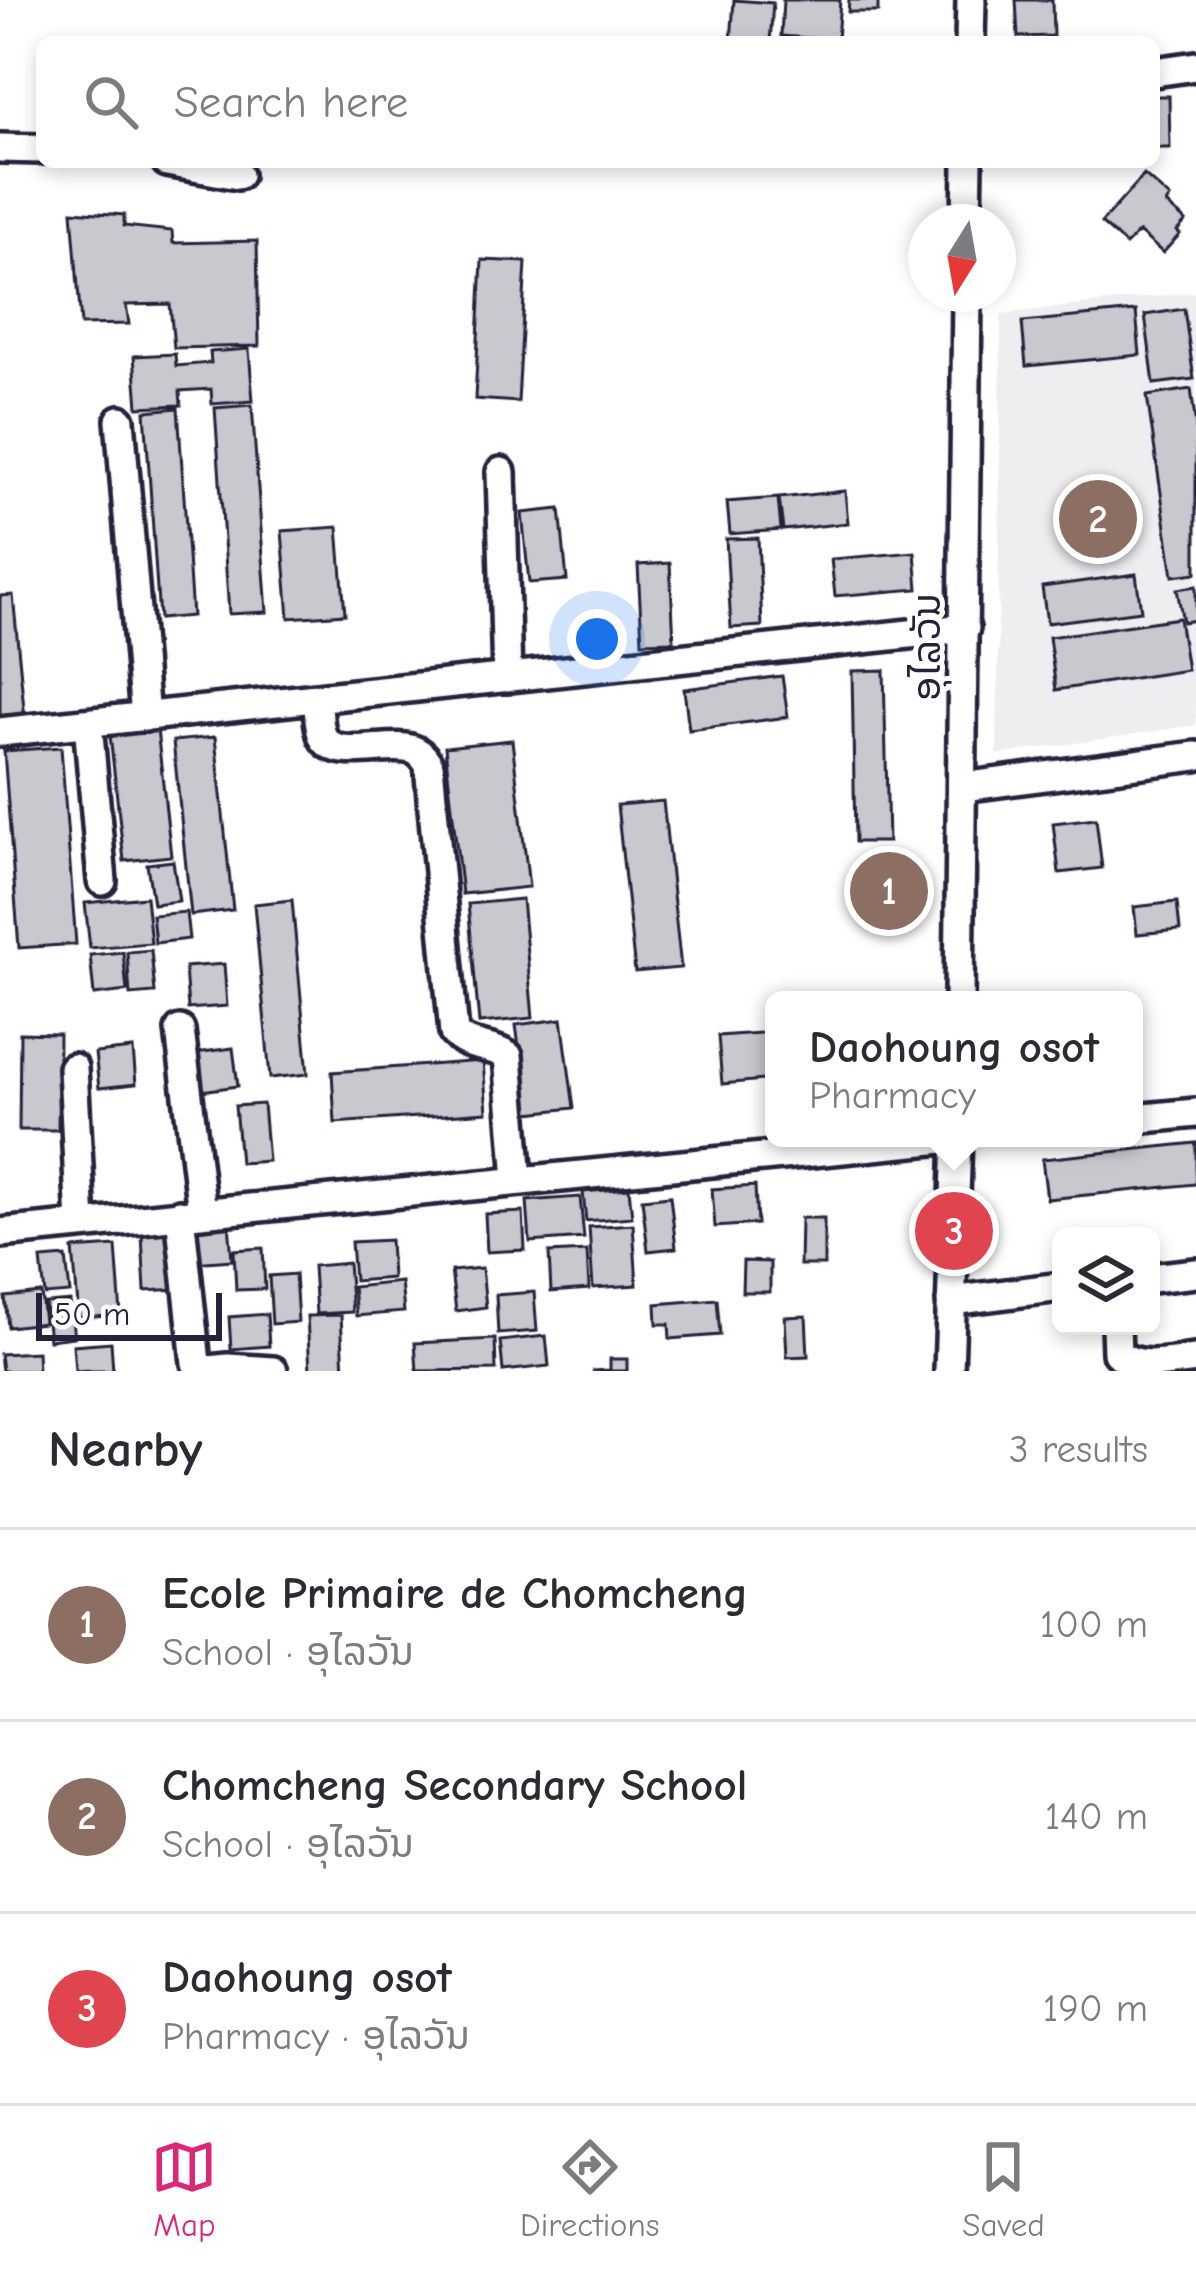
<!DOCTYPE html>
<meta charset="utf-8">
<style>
body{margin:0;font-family:"Comic Neue","Noto Sans Lao",sans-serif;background:#f7f7f7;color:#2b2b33}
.controls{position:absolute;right:36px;bottom:36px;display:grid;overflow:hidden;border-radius:18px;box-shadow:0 6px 18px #0003}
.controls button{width:108px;height:108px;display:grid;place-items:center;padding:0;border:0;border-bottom:3px solid #e1e1e2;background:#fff;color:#2b2b33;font:60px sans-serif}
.compass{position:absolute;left:908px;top:204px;width:108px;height:108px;border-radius:50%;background:#fff;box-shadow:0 6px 18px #0003;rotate:191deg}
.scale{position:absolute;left:36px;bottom:30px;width:186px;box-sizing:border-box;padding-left:12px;border:6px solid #22223b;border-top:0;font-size:33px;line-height:42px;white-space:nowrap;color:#22223b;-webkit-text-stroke:9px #fff;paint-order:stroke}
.you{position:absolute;left:597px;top:639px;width:42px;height:42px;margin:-30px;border:9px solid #fff;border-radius:50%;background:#1a73e8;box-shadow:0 0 0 18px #1a73e833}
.badge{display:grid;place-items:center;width:78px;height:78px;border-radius:50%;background:#db2777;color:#fff;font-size:39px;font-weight:700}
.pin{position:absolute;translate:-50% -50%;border:6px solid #fff;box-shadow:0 3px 12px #0006}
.popup{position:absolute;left:765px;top:991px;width:378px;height:156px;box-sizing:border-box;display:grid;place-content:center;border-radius:18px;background:#fff;filter:drop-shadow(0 3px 9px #0005);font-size:39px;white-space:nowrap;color:#7c7c81}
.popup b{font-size:45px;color:#2b2b33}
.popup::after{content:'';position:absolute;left:50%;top:100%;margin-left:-24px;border:24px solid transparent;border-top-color:#fff}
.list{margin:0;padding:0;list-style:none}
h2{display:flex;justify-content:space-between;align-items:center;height:156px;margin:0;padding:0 48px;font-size:51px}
h2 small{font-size:39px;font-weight:400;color:#7c7c81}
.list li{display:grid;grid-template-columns:78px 1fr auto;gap:36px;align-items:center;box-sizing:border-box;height:192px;padding:0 48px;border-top:3px solid #e1e1e2}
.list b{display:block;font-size:45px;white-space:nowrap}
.list p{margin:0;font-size:39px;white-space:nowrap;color:#7c7c81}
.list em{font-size:39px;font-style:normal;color:#7c7c81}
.icon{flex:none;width:66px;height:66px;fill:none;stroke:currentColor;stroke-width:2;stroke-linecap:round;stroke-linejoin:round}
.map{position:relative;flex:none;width:1196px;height:1371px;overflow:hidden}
.search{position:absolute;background:#fff;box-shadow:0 6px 18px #0003;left:36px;right:36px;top:36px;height:132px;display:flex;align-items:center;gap:30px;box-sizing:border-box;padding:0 42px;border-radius:18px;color:#7c7c81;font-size:45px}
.sheet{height:732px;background:#fff}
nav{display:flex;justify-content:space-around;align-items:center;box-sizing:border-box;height:168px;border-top:3px solid #e1e1e2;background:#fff;font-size:33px;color:#7c7c81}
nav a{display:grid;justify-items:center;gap:6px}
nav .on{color:#db2777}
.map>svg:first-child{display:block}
.built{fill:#eeeef1}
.building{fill:#c8c8cf;stroke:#22223b;stroke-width:3}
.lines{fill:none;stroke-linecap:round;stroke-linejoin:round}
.minor-casing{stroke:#22223b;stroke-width:36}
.minor{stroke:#fff;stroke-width:27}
.labels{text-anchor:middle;stroke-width:10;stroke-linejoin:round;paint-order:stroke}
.street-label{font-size:39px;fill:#22223b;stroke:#fff}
</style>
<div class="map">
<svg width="1196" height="1371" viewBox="0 0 1196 1371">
<rect width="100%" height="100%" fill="#fff"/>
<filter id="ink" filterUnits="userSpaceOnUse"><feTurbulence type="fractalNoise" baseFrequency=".00833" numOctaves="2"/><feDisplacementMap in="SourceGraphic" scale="24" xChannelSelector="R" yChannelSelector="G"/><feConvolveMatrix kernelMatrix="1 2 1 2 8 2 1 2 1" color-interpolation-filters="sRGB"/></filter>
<g filter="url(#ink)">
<path class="built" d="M1196,292V725L997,755L1001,314Z"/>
<path class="building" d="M734,0L773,3L770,42H731Z
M783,0H840L837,40L781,36Z
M849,0H878V12H848Z
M1016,0H1052L1053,36L1018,37Z
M1154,96H1169L1170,148H1154Z
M1144,175L1170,198L1166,204L1186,221L1177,231L1180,234L1163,253L1139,232L1126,245L1101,223Z
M72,211L124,215V226L172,231L173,243L257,241L259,346L174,348L170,304L126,305L129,324L81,325Z
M482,260L526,262L518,402L475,399Z
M1184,309L1194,379L1154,384L1145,315Z
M1136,311L1140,355L1026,366L1022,322Z
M249,349L253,401L212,404L211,389L180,391L181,405L138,407L134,356L175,354L176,366L211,363L210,352Z
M1191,389L1196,427V573L1173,576L1147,396Z
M252,405L267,612L229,614L215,408Z
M178,408L192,616L159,619L145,411Z
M845,491L848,523L783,530L779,498Z
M778,498L781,530L730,534L727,502Z
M560,509L567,580L529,583L522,513Z
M338,527L345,614L289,618L282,531Z
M758,538L762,626L731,628L726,539Z
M915,552L918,589L835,596L831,559Z
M670,563L674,641L642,642L638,565Z
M1136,574L1141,611L1047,623L1042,587Z
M1196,586V620L1183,622L1177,589Z
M13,595L25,719L0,721V596Z
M1179,618L1187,670L1056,690L1049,637Z
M884,670L888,842H855L852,671Z
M782,676L788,717L689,730L684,689Z
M157,729L171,856L124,861L110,735Z
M215,737L233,910L191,915L173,741Z
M512,740L529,887L462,894L445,747Z
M61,747L76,944L19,948L4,751Z
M663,801L681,968L635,972L617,805Z
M1096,818L1102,868L1059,873L1053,823Z
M173,861L179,901L153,904L147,864Z
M146,897L151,943L90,948L85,903Z
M522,899L533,1018L479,1023L468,904Z
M292,900L308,1074L270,1078L254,904Z
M1177,902L1180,930L1137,934L1134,907Z
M186,912L189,939L155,943L152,915Z
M151,950L155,993L130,995L127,952Z
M123,952L127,991L94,995L90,955Z
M224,964L227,1006L188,1009L185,967Z
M562,1019L574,1108L528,1113L516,1025Z
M774,1032V1079L722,1084L718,1036Z
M20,1033L59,1034L58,1130H19Z
M233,1048L238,1086L201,1091L195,1053Z
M133,1049L136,1084L99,1088L95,1053Z
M483,1061L487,1112L335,1123L332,1072Z
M263,1104L268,1161L240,1163L235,1106Z
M1196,1143V1184L1047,1199L1042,1159Z
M755,1186L757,1224L715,1227L712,1189Z
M629,1188L632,1217L586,1221L583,1192Z
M670,1196L676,1248L648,1251L642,1199Z
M580,1197L584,1238L530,1242L527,1201Z
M523,1212L525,1250L487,1252L485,1214Z
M801,1218H824V1265H800Z
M229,1222L232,1260L193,1263L191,1224Z
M633,1224L637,1285L593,1288L589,1227Z
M176,1233L179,1289L145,1291L142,1235Z
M390,1240L392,1278L354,1281L351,1242Z
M116,1246L121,1315L79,1318L73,1249Z
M263,1248L265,1289L236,1290L234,1250Z
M587,1251L589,1289L551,1292L549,1253Z
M66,1257L70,1293L45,1295L41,1259Z
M743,1261L770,1262V1292H742Z
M348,1263L352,1312L316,1314L313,1266Z
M482,1268L486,1307L456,1311L451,1271Z
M295,1274L298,1322L272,1324L269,1276Z
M401,1282L404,1312L356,1316L353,1287Z
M534,1292L537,1331L498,1334L496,1295Z
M41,1293L44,1323L8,1327L5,1297Z
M717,1299L720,1335L670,1339L669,1324H657L656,1304Z
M70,1301L74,1337L49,1340L45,1303Z
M267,1314L269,1346L231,1349L229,1317Z
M341,1315L344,1371H310L307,1316Z
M806,1316L808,1356L787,1357L785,1317Z
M546,1336L549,1366L503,1371L500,1341Z
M495,1339L496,1370L417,1371L415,1343Z
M111,1342L113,1371H75L73,1345Z
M37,1352L38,1371H2L0,1354Z
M610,1359H627V1371H592L610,1370Z"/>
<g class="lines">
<g class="minor-casing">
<path id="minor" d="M970,42L971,0
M1154,72L1196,66
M0,148L42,149
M167,162L238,175
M967,222L968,162
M120,420L145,717
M501,472L507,678
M317,698C319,709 318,727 323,737C337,763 394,739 416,751C422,754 425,759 429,765L454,1033C469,1049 490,1044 508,1056L518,1180
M88,723L102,881
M0,732L965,628
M963,787L1196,756
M959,1000L967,294
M180,1030L202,1212
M73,1068L81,1224
M1134,1119L1196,1113
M180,1214L196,1363L201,1368L210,1370L228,1368L273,1371
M0,1233L953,1138
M1151,1278L1196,1273
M951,1301L1061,1287
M1116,1326L1117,1353C1139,1371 1169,1362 1196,1359
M949,1371L957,1138"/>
</g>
<use href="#minor" class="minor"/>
</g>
</g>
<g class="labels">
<g class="street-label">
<text transform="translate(926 647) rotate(-90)" y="14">ອຸໄລວັນ</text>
</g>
</g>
</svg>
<div class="controls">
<button><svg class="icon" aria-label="layers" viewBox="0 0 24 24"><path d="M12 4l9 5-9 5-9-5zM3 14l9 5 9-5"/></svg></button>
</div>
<svg class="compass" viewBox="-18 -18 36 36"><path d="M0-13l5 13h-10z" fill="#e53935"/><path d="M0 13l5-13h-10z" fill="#7c7c81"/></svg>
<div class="scale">50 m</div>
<div class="you"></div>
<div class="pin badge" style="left:889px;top:891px;background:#8d6e63">1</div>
<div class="pin badge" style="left:1098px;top:519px;background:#8d6e63">2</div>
<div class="pin badge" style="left:954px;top:1231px;background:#e0444e">3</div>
<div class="popup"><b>Daohoung osot</b>Pharmacy</div>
<div class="search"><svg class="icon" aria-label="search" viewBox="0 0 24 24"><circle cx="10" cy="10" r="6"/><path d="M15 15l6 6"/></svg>Search here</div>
</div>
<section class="sheet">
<h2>Nearby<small>3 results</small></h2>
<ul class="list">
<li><span class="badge" style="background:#8d6e63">1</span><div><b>Ecole Primaire de Chomcheng</b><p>School · ອຸໄລວັນ</p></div><em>100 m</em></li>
<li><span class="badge" style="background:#8d6e63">2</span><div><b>Chomcheng Secondary School</b><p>School · ອຸໄລວັນ</p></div><em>140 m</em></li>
<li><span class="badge" style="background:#e0444e">3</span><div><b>Daohoung osot</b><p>Pharmacy · ອຸໄລວັນ</p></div><em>190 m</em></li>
</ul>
</section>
<nav>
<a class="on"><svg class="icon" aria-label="map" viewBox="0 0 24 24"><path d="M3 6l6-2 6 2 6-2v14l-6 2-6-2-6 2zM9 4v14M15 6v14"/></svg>Map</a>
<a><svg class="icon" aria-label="directions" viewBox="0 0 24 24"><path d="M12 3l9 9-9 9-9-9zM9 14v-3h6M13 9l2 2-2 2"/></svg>Directions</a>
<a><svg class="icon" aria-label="saved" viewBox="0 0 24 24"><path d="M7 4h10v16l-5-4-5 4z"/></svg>Saved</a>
</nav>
